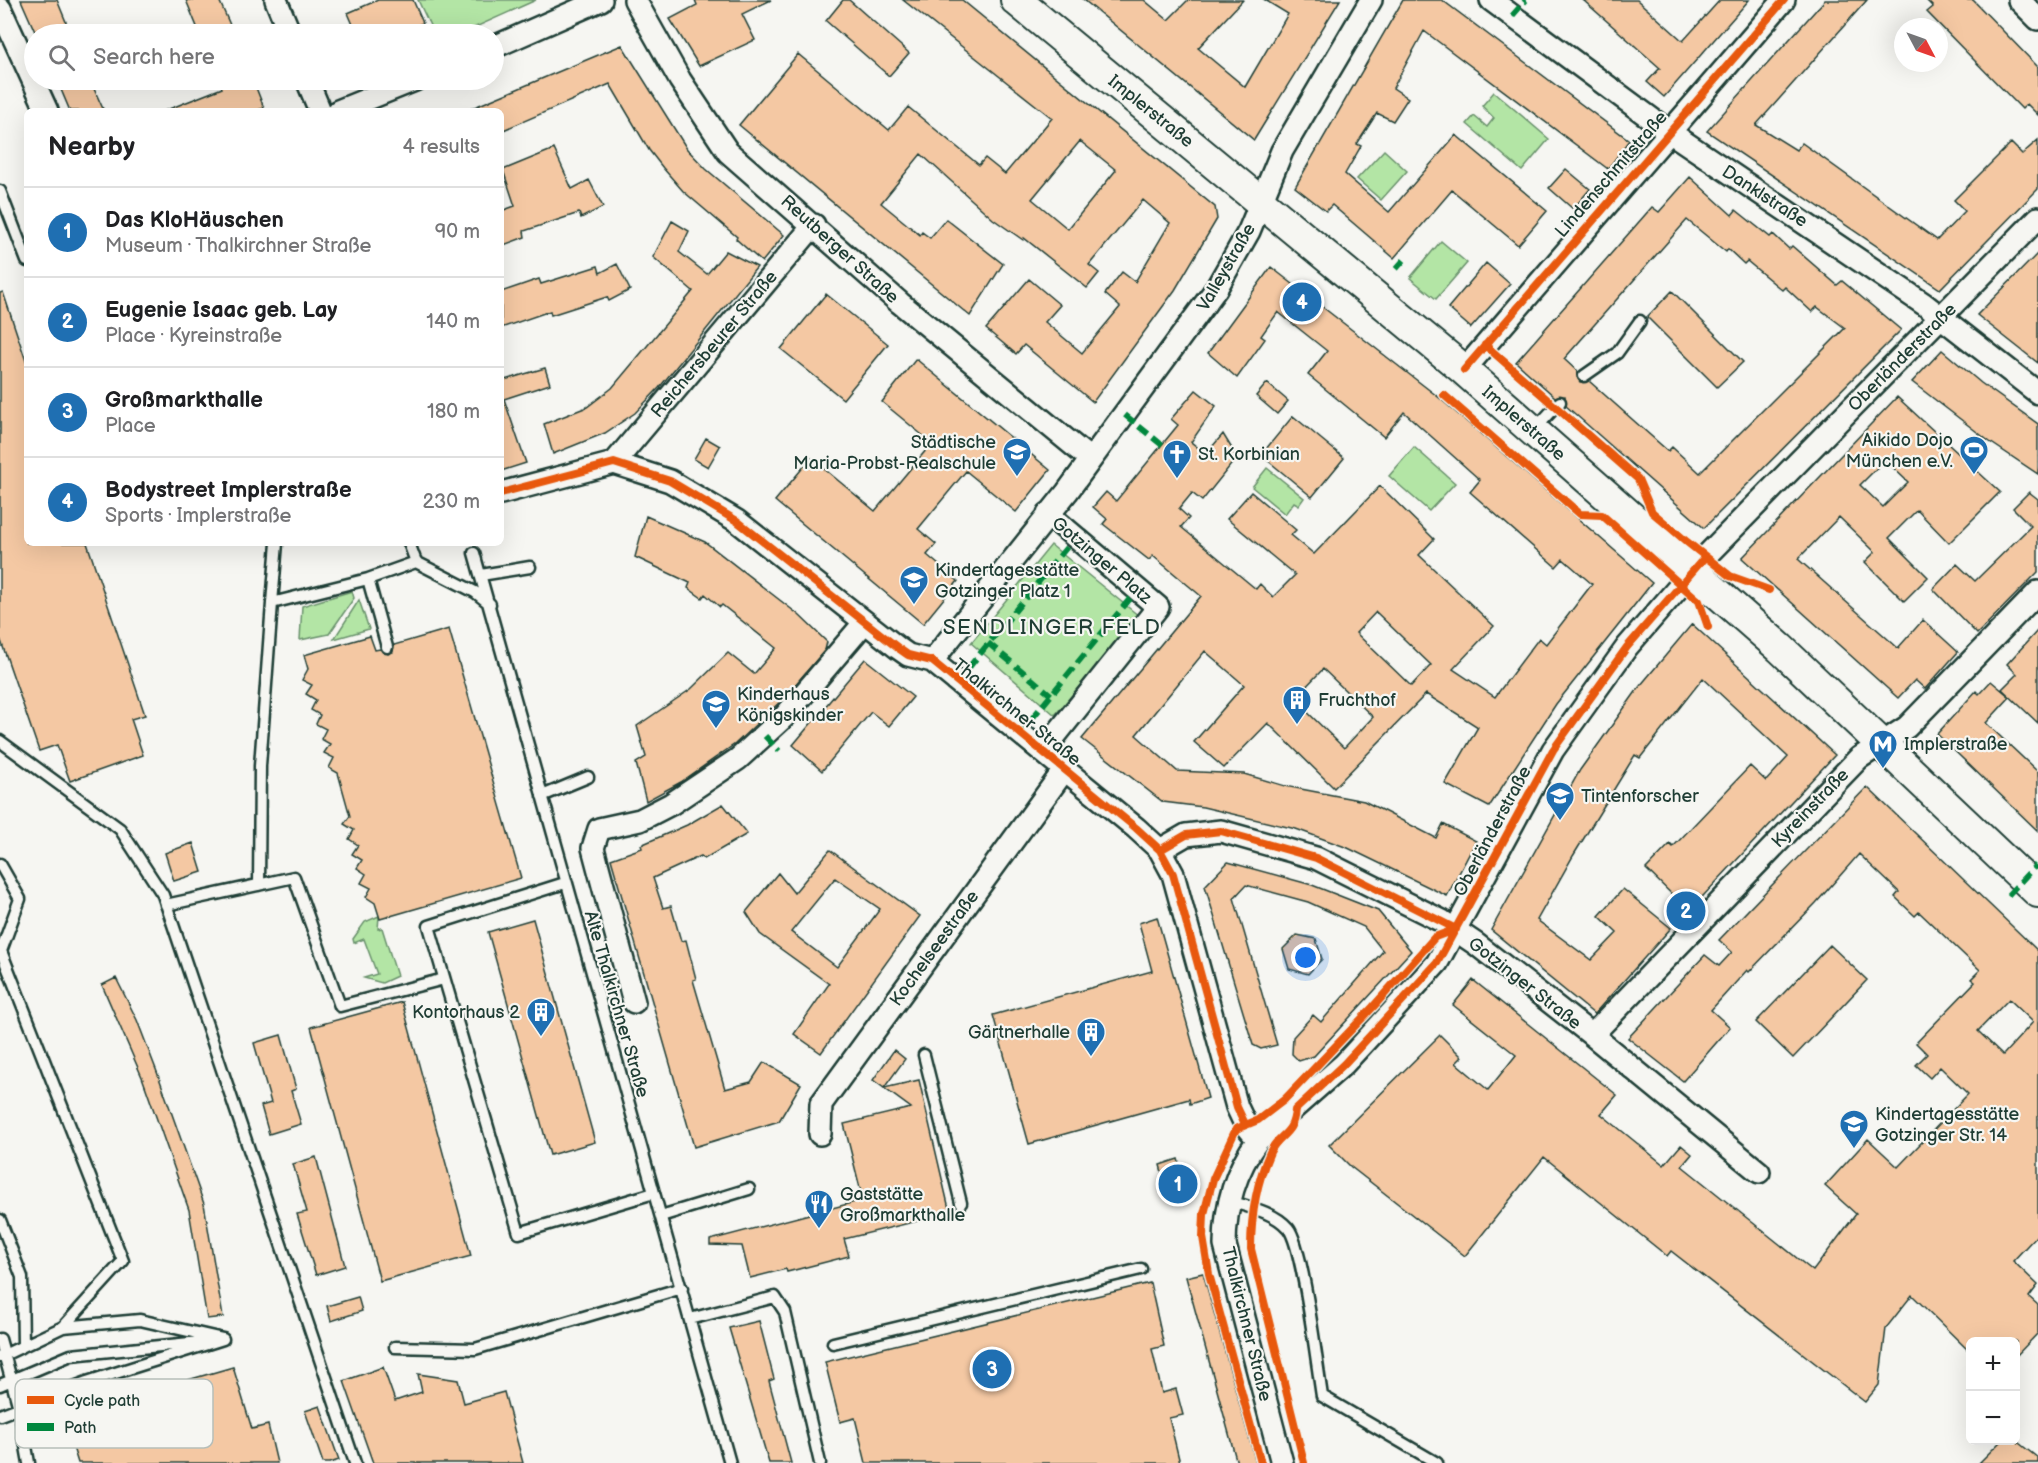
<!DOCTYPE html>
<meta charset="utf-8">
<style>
body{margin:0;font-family:"Balsamiq Sans",sans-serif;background:#f6f6f6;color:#202124}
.controls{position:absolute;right:18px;bottom:18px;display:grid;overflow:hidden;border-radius:9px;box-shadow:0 6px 24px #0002}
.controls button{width:54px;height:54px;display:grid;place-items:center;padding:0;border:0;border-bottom:2px solid #e0e0e0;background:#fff;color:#202124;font:30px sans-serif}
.compass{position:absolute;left:1894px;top:18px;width:54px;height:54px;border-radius:50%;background:#fff;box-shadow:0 6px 24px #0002;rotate:131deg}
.you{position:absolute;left:1306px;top:958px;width:21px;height:21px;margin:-15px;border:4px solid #fff;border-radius:50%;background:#1a73e8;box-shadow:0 0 0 9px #1a73e833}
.badge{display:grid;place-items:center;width:39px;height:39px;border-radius:50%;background:#1f6fb2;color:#fff;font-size:20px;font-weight:700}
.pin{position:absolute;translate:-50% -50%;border:3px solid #fff;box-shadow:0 2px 6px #0006}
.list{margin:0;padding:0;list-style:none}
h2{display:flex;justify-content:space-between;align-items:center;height:78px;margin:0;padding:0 24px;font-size:26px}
h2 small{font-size:20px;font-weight:400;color:#757577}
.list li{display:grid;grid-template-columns:39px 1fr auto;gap:18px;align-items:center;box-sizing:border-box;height:90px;padding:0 24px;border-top:2px solid #e0e0e0}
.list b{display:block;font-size:22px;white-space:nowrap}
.list p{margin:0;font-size:20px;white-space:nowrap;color:#757577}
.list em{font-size:20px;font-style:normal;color:#757577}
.icon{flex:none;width:33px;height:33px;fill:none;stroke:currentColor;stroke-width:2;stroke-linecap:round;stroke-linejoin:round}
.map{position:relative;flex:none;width:2038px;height:1463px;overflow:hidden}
.search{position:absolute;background:#fff;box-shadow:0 6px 24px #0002;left:24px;top:24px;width:480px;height:66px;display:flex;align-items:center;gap:15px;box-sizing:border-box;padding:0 21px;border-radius:33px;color:#757577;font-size:22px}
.panel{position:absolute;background:#fff;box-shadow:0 6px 24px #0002;left:24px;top:108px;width:480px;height:438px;border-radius:9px}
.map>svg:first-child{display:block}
.green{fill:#b3e5a5;stroke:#69916c;stroke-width:1.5}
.building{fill:#f4c8a3;stroke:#1f3d34;stroke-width:1.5;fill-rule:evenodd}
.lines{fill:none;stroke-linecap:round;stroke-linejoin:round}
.lane-casing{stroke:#1f3d34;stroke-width:15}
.street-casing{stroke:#1f3d34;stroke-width:26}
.secondary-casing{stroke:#1f3d34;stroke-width:34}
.lane{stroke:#f6f6f2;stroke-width:10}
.street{stroke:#f6f6f2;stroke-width:21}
.secondary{stroke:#f6f6f2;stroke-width:30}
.quiet{stroke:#00873e;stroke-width:6;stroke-dasharray:12 6;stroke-linecap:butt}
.cycleway-casing{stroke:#f6f6f2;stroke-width:11}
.cycleway{stroke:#e8590c;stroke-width:8}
.labels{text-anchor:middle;stroke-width:4.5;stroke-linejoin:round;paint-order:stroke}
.street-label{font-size:18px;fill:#1f3d34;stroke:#f6f6f2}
.poi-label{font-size:18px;fill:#1f3d34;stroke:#f6f6f2;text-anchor:start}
.quarter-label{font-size:21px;letter-spacing:1.5px;fill:#1f3d34;stroke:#f6f6f2}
.key{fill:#f6f6f2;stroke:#b6beb9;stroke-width:1.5}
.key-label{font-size:16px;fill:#1f3d34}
</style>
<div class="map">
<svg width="2038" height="1463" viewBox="0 0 2038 1463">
<rect width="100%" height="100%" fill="#f6f6f2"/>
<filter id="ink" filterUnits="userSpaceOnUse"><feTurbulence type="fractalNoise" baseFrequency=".0167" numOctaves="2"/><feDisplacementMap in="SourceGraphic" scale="12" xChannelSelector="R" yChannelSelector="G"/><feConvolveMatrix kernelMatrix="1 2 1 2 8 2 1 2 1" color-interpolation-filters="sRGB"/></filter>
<g filter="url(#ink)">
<path class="green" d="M418,0H536L460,34H434Z
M1494,92L1549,139L1522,171L1467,124L1474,116L1487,127L1494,118L1482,106Z
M1384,150L1407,171L1381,200L1357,179Z
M1441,241L1467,263L1436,299L1410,278Z
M1414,447L1455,483L1429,511L1389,476Z
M1267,468L1304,498L1299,505L1294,502L1285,514L1252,487Z
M1051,545L1139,616L1055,715L971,643Z
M352,591L354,598L329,634L300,640L302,606Z
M359,600L369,629L334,639Z
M379,916L378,929L382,928L397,976L382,983L364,978L377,974L364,939L354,943L353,939L365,922Z"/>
<path class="building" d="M21,0H57L71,34H36Z
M186,0H219L234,34H200Z
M378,0H413L423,23L395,34H357L348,13Z
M695,0H771L742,14L755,40L699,66L670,19L697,5Z
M843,0H849L909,53L889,76L826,21Z
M903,0H962L1215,207L1217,219L1175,290L1093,402L1024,345L1016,354L986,329L1029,279L1060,305L1045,322L1082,353L1120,307L1105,294L1122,272L1135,282L1170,223L1143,200L1089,265L1099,273L1087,288L1024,238L1023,240L993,219L921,154L881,203L920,235L922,232L930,238L946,219L1003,264L970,316L739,125L798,54L889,130L908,107L979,165L985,158L1005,174L1052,118ZM1080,141L1116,170L1068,229L1032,199Z
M1084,0H1144L1168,20L1188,0H1243L1198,48L1245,87L1288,14L1265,0H1340L1254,140Z
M1403,0H1442L1629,140L1608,169L1424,31L1393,88L1408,98L1393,121L1377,113L1357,144L1361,146L1345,174L1389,212L1456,135L1547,211L1518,245L1452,190L1394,258L1332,205L1326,211L1295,187Z
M1583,0H1637L1683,41L1720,0H1749L1664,97L1647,82L1660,68Z
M1825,0H1867L1756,125L1796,150L1802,143L1937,240L1965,211L1954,200L2011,143L2022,154L2038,140V189L1940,289L1707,131Z
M1926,0H1973L2038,67V115L2027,104L2022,109L1974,60L1927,12L1933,7Z
M622,45L687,149L706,169L784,235L762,262L736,239L737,237L683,191L663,168L649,150L610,84L501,131V111H465Z
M57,80H90L104,111H70Z
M218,80H253L264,108L255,111H164L222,88Z
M554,149L572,189L589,180L603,207L581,218L579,213L524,231L525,237L501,246V211L515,206L503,170Z
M1566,169L1590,189L1573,209L1549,188Z
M1690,177L1732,215L1736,210L1770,237L1773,234L1789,249L1792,246L1837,285L1842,281L1901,330L1704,528L1566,406L1565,396L1555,397L1516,362L1652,207L1659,212ZM1687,220L1726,252L1728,249L1744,264L1747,261L1782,290L1785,287L1812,312L1817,307L1845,328L1700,473L1672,447L1668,451L1589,381L1580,382L1577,377L1578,372L1564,359Z
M672,221L689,231L679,252L707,274L726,251L757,267L659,388L635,413L605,433L553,454L544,424L587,407L612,388L693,291L653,257Z
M2038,253V363L1977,315Z
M1486,263L1510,284L1471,328L1448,308Z
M617,264L630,290L609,301L607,297L551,315L550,311L501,328V292L539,279L541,284L598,266L600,273Z
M1271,267L1437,396L1652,583L1556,704L1489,807L1445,784L1478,727L1426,694L1334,788L1268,723L1224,768L1194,742L1244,685L1205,651L1136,735L1177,771L1244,774L1285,786L1364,801L1436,838L1443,824L1476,841L1447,896L1348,848L1296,829L1203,807L1163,802L1082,739L1201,596L1153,556L1149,560L1103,524L1107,519L1093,507L1106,492L1116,501L1178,425L1171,419L1196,390L1216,406L1191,442L1206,454L1223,434L1234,452V461L1202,501L1192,493L1179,509L1189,518L1181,527L1256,589L1260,584L1273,597L1295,575L1227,519L1251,492L1296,530L1291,535L1314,554L1380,486L1434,539L1419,555L1494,626L1453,669L1495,697L1539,638L1546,644L1592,584L1563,559L1556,567L1470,492L1480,480L1404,412L1384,437L1308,375L1327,351L1278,312L1261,336L1265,339L1237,378L1208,353ZM1376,612L1431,665L1411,686L1356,633ZM1323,669L1373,717L1344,748L1294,699Z
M1672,291L1743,362L1717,387L1647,317Z
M3,292L27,364V543H87L145,715L131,719L143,755L70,781L57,745L39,751L0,638V293Z
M826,294L888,344L843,399L781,349Z
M1942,350L1981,383L2038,424V474L1990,442L1912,382Z
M916,359L1050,470L1016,512L966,471L918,529L936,544L927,555L958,581L923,624L775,501L811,458L875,511L932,443L882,402Z
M545,368L550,384L504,399L526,463L501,471V381Z
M1267,383L1288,401L1277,414L1256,396Z
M1897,397L2000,492L1949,543L1917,510L1889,538L1928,577L1904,601L1865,562L1875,552L1839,517L1798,559L1898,648L1923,620L1958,652L1925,689L1915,680L1898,698L1742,558ZM1885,460L1908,482L1883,507L1860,485Z
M1293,416L1344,458L1312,497L1261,455Z
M706,438L720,446L708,467L694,459Z
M2029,492L2038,499V572L1977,634L1933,589L1957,564L1975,581L2031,526L2013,508Z
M646,516L705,542L799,615L827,642L825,650L783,699L735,744L681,782L646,801L636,763L646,757L637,726L691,689L728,653L754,674L776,648L722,605L720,607L705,594L702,598L688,588L690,583L635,557Z
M1692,624L1835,755L1689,911L1646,869L1670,844L1673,847L1750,766L1766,781L1788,757L1703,678L1640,758L1635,755L1573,856L1537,920L1591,960L1617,933L1599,916L1623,889L1671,928L1594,1014L1491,930L1580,770L1640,686Z
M449,629L521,878L380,919L375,903L366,897L371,888L361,883L366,874L357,868L362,860L352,854L358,845L349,839L354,830L344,824L350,816L338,773L329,768L334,758L324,753L330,744L321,739L326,729L316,724L320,715L311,710L316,700L306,694L312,685L302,680L308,669L304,655L370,636L375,650L380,649L388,654L393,652L394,645Z
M2038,630V723L2002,689L2017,674L2007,664Z
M865,659L913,697L889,726L871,712L822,771L793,745Z
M1991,681L2010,697L1986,723L2038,772V831L1937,734L1976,691L1979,694Z
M1867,787L2038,951V1234L2013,1261L2038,1285L2029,1297L2038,1305V1333L2016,1356V1341H1971V1353L1912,1295L1886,1328L1879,1385L1865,1402L1671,1251L1667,1256L1544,1157L1465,1256L1351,1167L1329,1145L1440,1035L1462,1057L1456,1063L1488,1090L1516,1055L1453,1005L1473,980L1617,1095L1601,1114L1664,1165L1681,1145L1692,1154L1682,1166L1813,1271L1856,1214L1825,1186L1868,1139L1898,1167L1968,1094L1940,1067L1930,1078L1916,1065L1927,1054L1916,1043L1975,982L1971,979L1980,970L1919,912L1915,916L1895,897L1899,892L1859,854L1816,903L1749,972L1747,970L1711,1010L1730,1027L1683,1081L1628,1038L1705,955L1719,966L1732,952L1719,940ZM2009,999L2033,1022L2003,1055L1978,1031Z
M723,804L747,834L704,859L701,856L653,878L663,908L671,906L681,941L686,940L696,979L693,980L725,1089L751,1082L764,1062L801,1084L779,1121L694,1147L611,859L642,848L641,845L687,825Z
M193,843L202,872L174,881L165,853Z
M830,850L920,916L821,1053L794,1034L829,984L760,934L746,912L778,873L794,893ZM835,878L880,909L837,967L791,932Z
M1228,862L1312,885L1378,911L1411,951L1314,1056L1299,1061L1292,1054L1293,1037L1313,1015L1321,1022L1383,951L1364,927L1308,902L1246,885L1234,898L1277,1045L1261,1049L1253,1045L1205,886Z
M1157,917L1208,1098L1190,1104L1189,1099L1029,1144L993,1015L1152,971L1139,923Z
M533,919L595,1142L550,1155L488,932Z
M1297,935L1316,939L1322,959L1308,974L1289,969L1283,949Z
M1830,945L1867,980L1793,1058L1756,1022Z
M116,978L137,1020L157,1072L204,1204L223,1317L207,1319L189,1210L142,1077L102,985Z
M402,1002L471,1256L380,1281L311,1027Z
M281,1035L296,1089L291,1091L301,1124L269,1134L261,1106L271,1103L254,1043Z
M894,1050L905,1059L884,1088L873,1080Z
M919,1080L950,1213L844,1239L849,1256L787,1272L786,1269L750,1278L742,1246L710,1245V1240L863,1200L844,1124L911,1108L884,1088Z
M316,1157L345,1266L316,1275L297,1214L307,1212L293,1164Z
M1178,1159L1188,1193L1169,1198L1160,1165Z
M1203,1273L1256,1463H1237L1186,1277Z
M1150,1283L1164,1346L1152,1349L1162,1393L1176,1389L1183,1415L1169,1418L1180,1463H866L855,1418L840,1422L825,1362Z
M358,1297L362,1311L331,1321L327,1306Z
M759,1321L774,1379L769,1381L791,1463H769L729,1328Z
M233,1367L252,1429L268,1425L277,1463H78L63,1416Z
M383,1367L395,1401L422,1392L418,1374L458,1380L464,1403L504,1392L523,1463H373L344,1381Z
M320,1406L339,1460L330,1463H323L305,1411Z
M2002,1440H2015L2038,1458V1463H1979Z"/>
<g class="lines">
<g class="lane-casing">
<path id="lane" d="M0,191L27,261
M1584,376L1617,353L1640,321
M1535,429L1560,402
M277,543L272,603L368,579L416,562L475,592L490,604
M409,543L416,562
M474,553L730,1463
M481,575L530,567
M368,579L387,647
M0,741L120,829L163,895L355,1463
M542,796L588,777
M0,864L20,899L1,951L123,1261L63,1327
M565,883L429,926L519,1233L654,1193
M259,885L260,766L272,603
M166,905L294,877L340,1006L444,979
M924,1055L961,1203
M1229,1201C1249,1207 1274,1212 1288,1228C1303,1245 1317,1366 1322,1396L1437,1463
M661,1216L749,1189
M0,1220L22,1277L23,1346
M690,1319L775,1297L785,1312L820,1463
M0,1339L19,1408L29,1463
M833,1343L1141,1269
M395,1347L475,1349L682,1288
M0,1357L63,1327L140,1320L223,1339
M0,1385L71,1355L200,1342
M0,1415L87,1382L223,1339"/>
</g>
<g class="street-casing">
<path id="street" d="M276,0L290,34
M635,0L680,80L728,152L900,303L1090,459
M1491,0L1668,131L1924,304L2038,393
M2019,0L2038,19
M0,8L47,111
M494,47L601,0
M307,80L320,111
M338,111L415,80
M1464,370L1784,0
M614,463L814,225
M501,493L614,463L670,481L737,521L898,648L908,655L932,661L1136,828L1160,850L1173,874L1237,1107L1245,1124L1258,1140
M932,661L1067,492L1216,289L1249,231L1282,151L1371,0
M1043,751L1158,607L1048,514
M1160,850L1186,835L1221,831L1316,858L1442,921L1476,944L1592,1035L1759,1172
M634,1002L593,848L599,829L640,820L671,804L738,759L784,717L865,622
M1592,1035L1859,758L1907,727L2038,592
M820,1134L821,1104L1065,769
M1282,1463L1225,1245C1225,1206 1235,1171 1258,1140L1344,1064L1437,963L1553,750L1627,647L1705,557L2038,218"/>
</g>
<g class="secondary-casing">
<path id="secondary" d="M1016,0L1464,370L1780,648L2038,892"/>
</g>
<use href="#lane" class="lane"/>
<use href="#street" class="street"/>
<use href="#secondary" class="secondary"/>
<path class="quiet" d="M1512,16L1526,0
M1396,269L1404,260
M1125,415L1162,445
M988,643L1051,695
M957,682L1075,537
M1020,733L1138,589
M765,736L779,751
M2008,895L2036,865"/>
<g class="cycleway-casing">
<path id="cycleway" d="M1485,345L1638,479L1652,512L1687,542L1730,576L1769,590
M1464,370L1784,0
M1444,395L1580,514L1602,515L1699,601L1708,627
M501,493L614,463L670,481L737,521L898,648L908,655L932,661L1136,828L1160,850L1173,874L1237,1107L1245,1124
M1160,850L1186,835L1221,831L1316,858L1456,929
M1261,1463L1209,1274L1203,1237L1204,1214L1213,1179L1236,1129L1258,1120L1284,1100L1373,1007L1435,937L1456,929
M1304,1463L1251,1249C1251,1216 1256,1183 1270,1152C1279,1133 1293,1136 1295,1110L1344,1064L1437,963L1553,750L1627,647L1705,557"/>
</g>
<use href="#cycleway" class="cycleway"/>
</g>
</g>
<defs>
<g id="stadium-pin" transform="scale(1.5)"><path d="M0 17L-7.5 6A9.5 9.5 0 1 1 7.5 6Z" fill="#1f6fb2" stroke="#f6f6f2"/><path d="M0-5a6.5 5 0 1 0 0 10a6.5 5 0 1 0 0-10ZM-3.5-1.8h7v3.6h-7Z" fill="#fff"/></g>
<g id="school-pin" transform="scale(1.5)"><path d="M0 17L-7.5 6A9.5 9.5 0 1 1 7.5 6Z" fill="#1f6fb2" stroke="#f6f6f2"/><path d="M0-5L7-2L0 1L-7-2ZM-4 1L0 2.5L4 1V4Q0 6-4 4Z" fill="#fff"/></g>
<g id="church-pin" transform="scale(1.5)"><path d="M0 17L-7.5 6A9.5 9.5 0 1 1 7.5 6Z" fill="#1f6fb2" stroke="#f6f6f2"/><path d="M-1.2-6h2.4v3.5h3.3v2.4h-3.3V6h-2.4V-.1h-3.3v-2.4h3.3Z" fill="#fff"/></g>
<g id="building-pin" transform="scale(1.5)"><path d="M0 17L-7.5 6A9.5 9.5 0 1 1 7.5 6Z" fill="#1f6fb2" stroke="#f6f6f2"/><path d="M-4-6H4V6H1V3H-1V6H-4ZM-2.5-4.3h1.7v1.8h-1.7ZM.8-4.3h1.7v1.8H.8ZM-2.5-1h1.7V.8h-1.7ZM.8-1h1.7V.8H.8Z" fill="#fff"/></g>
<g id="metro-pin" transform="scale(1.5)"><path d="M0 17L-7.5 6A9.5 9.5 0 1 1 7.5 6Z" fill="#1f6fb2" stroke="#f6f6f2"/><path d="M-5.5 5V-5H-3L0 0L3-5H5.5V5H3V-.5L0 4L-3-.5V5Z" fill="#fff"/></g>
<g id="restaurant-pin" transform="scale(1.5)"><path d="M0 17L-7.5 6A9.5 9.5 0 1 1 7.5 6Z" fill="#1f6fb2" stroke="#f6f6f2"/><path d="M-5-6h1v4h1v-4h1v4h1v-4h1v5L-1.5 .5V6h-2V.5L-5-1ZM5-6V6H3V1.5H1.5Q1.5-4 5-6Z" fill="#fff"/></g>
</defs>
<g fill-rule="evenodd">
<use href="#stadium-pin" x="1974" y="450"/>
<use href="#school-pin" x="1017" y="452"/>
<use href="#church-pin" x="1177" y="454"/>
<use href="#school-pin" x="914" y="580"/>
<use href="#building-pin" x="1297" y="700"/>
<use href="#school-pin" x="716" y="704"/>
<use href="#metro-pin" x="1883" y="744"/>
<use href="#school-pin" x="1560" y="796"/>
<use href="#building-pin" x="541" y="1012"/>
<use href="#building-pin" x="1091" y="1032"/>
<use href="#school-pin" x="1854" y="1124"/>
<use href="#restaurant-pin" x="819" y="1204"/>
</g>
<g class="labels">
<g class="street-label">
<text transform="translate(1151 111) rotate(39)" y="6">Implerstraße</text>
<text transform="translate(1611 174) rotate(-49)" y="6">Lindenschmitstraße</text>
<text transform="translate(1765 196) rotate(33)" y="6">Danklstraße</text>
<text transform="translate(840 249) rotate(42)" y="6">Reutberger Straße</text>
<text transform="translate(1226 267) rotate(-60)" y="6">Valleystraße</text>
<text transform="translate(714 344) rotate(-50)" y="6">Reichersbeurer Straße</text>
<text transform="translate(1902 357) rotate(-45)" y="6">Oberländerstraße</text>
<text transform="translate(1524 423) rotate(41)" y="6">Implerstraße</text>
<text transform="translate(1102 560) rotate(40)" y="6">Gotzinger Platz</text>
<text transform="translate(1017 712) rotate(39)" y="6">Thalkirchner Straße</text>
<text transform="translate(1810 808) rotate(-46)" y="6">Kyreinstraße</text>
<text transform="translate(1492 831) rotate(-62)" y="6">Oberländerstraße</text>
<text transform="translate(934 948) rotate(-54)" y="6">Kochelseestraße</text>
<text transform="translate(1525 983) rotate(38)" y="6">Gotzinger Straße</text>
<text transform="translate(617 1004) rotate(74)" y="6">Alte Thalkirchner Straße</text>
<text transform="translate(1247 1324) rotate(76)" y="6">Thalkirchner Straße</text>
</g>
<g class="poi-label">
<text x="1953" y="446" text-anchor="end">Aikido Dojo<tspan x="1953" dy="21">München e.V.</tspan></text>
<text x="996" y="448" text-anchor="end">Städtische<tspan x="996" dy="21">Maria-Probst-Realschule</tspan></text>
<text x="1198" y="460">St. Korbinian</text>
<text x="935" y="576">Kindertagesstätte<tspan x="935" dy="21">Gotzinger Platz 1</tspan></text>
<text x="737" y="700">Kinderhaus<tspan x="737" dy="21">Königskinder</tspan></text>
<text x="1318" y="706">Fruchthof</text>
<text x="1904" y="750">Implerstraße</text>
<text x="1581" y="802">Tintenforscher</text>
<text x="520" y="1018" text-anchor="end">Kontorhaus 2</text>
<text x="1070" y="1038" text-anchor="end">Gärtnerhalle</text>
<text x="1875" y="1120">Kindertagesstätte<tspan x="1875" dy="21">Gotzinger Str. 14</tspan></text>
<text x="840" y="1200">Gaststätte<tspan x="840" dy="21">Großmarkthalle</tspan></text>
</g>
<g class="quarter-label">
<text x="1052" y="634">SENDLINGER FELD</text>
</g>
</g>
<rect x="15" y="1379" width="198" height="69" rx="9" class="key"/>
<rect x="27" y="1396" width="27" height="8" fill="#e8590c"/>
<rect x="27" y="1423" width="27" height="8" fill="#00873e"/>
<g class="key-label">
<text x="64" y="1406">Cycle path</text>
<text x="64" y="1433">Path</text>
</g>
</svg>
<div class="controls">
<button>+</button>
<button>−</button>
</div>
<svg class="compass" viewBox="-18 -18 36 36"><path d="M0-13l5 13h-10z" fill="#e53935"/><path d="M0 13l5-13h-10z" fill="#757577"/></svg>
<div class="you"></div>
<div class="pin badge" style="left:1178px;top:1184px">1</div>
<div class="pin badge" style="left:1686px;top:911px">2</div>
<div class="pin badge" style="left:992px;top:1369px">3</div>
<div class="pin badge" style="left:1302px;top:302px">4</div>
<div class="search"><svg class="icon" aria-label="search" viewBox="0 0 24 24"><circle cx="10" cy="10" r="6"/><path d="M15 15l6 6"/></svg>Search here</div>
<section class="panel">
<h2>Nearby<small>4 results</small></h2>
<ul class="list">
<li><span class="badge">1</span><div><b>Das KloHäuschen</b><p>Museum · Thalkirchner Straße</p></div><em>90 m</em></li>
<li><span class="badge">2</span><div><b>Eugenie Isaac geb. Lay</b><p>Place · Kyreinstraße</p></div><em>140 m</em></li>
<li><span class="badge">3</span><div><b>Großmarkthalle</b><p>Place</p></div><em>180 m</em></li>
<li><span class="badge">4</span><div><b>Bodystreet Implerstraße</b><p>Sports · Implerstraße</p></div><em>230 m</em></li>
</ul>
</section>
</div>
